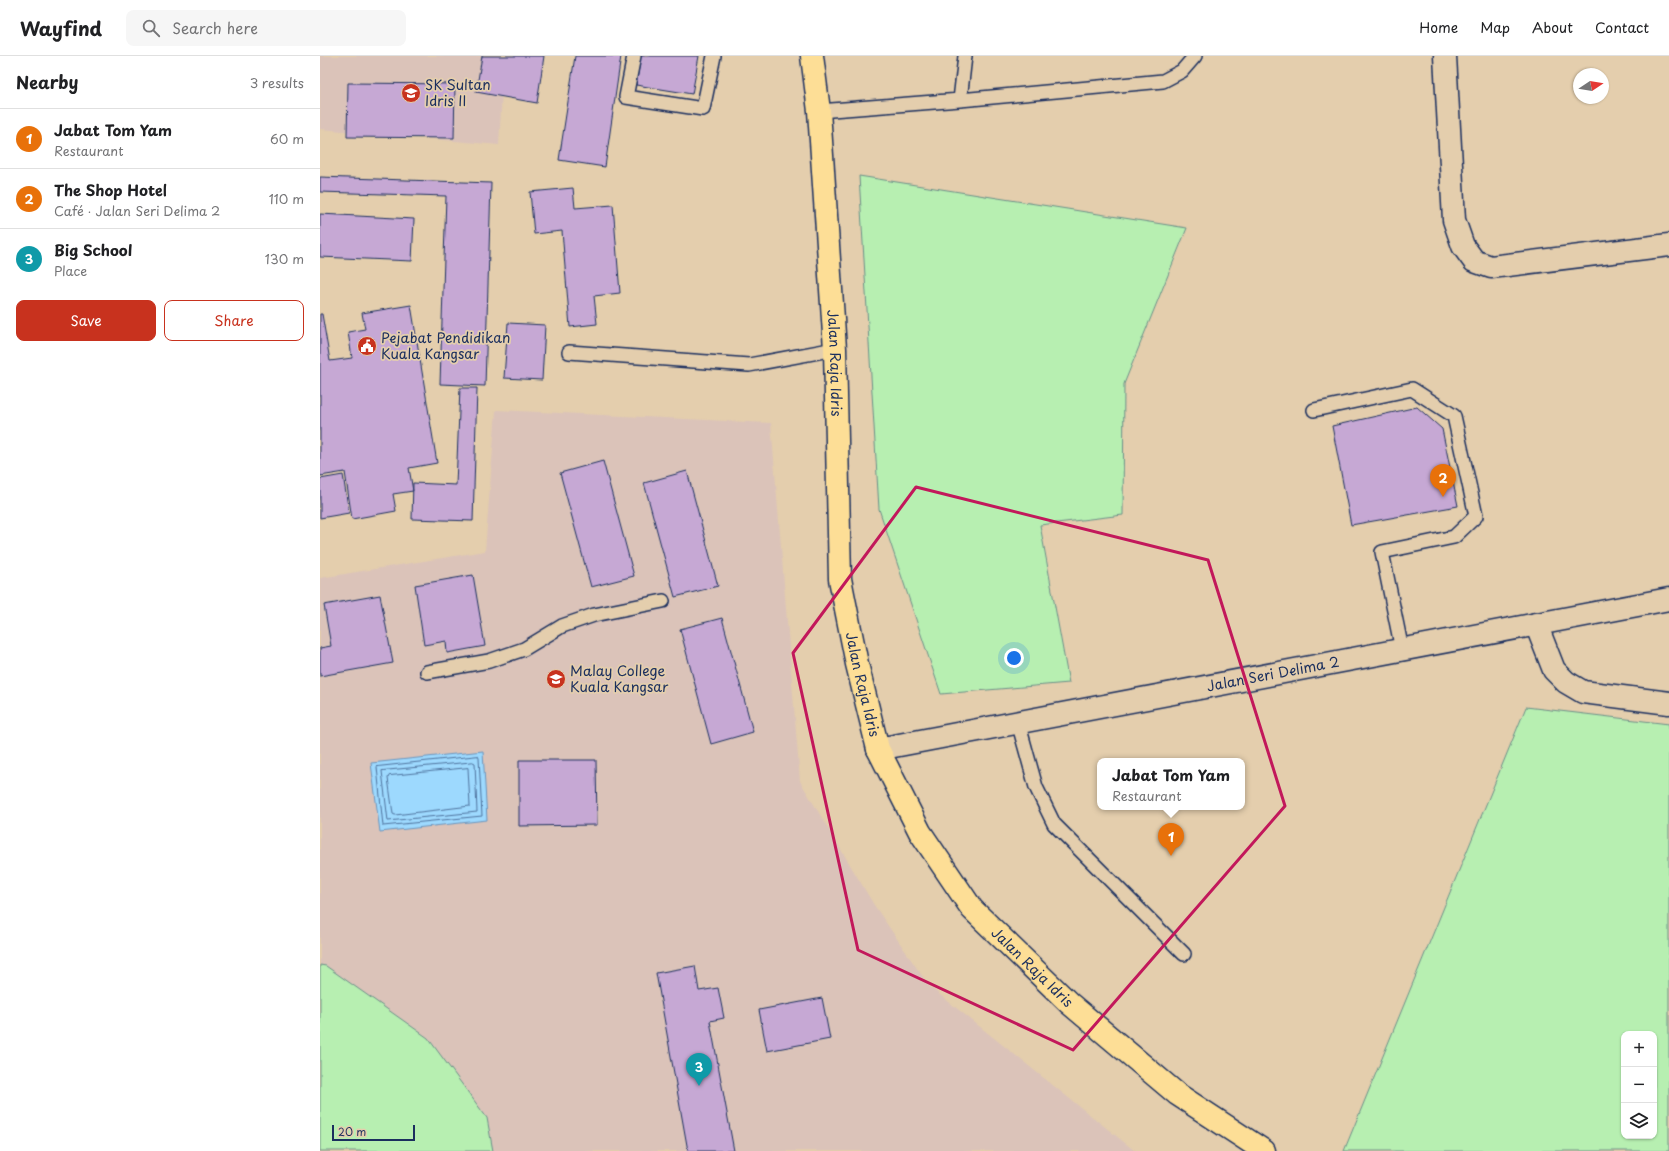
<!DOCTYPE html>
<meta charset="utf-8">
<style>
body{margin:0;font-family:"Playpen Sans",sans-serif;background:#f6f6f6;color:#202124}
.controls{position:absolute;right:12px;bottom:12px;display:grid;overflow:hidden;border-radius:8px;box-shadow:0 1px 3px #0004}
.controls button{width:36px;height:36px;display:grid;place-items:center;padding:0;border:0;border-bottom:1px solid #e0e0e0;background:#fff;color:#202124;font:20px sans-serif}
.compass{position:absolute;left:1253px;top:12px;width:36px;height:36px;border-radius:50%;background:#fff;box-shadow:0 1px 3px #0004;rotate:78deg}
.scale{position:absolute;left:12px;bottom:10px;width:83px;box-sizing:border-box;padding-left:4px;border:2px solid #1b2f5e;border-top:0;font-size:11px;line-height:14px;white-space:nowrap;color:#1b2f5e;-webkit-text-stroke:3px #e4cead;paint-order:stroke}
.you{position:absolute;left:694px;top:602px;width:14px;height:14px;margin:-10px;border:3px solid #fff;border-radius:50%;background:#1a73e8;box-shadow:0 0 0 6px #1a73e833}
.badge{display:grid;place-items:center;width:26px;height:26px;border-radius:50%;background:#c8321e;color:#fff;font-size:13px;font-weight:700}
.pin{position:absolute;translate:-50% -33px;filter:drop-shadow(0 1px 2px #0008)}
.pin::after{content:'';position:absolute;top:21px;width:14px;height:12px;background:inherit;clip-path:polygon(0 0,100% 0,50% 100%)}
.popup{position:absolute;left:777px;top:702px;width:148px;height:52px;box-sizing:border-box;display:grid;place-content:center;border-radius:8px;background:#fff;filter:drop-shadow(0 1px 3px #0005);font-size:13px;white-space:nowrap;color:#757577}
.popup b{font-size:15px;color:#202124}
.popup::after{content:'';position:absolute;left:50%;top:100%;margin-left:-8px;border:8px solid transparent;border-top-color:#fff}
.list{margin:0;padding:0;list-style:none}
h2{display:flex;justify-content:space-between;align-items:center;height:52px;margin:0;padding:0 16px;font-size:17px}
h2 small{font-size:13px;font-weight:400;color:#757577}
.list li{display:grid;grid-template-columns:26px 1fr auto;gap:12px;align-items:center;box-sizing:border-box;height:60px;padding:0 16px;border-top:1px solid #e0e0e0}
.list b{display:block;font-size:15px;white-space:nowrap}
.list p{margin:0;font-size:13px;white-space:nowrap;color:#757577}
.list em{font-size:13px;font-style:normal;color:#757577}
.actions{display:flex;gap:8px;padding:12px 16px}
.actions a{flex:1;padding:9px 0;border:1px solid #c8321e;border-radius:8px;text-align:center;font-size:14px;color:#c8321e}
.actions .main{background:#c8321e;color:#fff}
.icon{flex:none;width:22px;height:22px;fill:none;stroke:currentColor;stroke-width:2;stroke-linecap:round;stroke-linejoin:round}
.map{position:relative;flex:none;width:1349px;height:1095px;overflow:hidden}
header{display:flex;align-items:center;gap:24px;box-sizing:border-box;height:56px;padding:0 20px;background:#fff;border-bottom:1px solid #e0e0e0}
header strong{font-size:19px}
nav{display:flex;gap:22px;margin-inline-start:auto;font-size:14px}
.search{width:280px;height:36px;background:#f6f6f6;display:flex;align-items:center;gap:10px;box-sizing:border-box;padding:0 14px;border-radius:8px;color:#757577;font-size:15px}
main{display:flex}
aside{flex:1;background:#fff}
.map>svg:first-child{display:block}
.built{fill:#dbc3b9}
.green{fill:#b7efb1;stroke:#698f88;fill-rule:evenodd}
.water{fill:#9dd9fe;stroke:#6995be}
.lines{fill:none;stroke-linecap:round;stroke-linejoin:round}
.shore{stroke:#4f739e;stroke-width:1}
.building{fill:#c6a8d4;stroke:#1b2f5e}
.service-casing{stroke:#1b2f5e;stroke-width:16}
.minor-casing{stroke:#1b2f5e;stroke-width:25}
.primary-casing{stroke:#1b2f5e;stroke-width:25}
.service{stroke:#e4cead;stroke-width:13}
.minor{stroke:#e4cead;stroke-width:22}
.primary{stroke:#fdde96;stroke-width:22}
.marked{fill:none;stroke:#c2185b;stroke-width:3;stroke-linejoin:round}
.labels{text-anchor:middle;stroke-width:3.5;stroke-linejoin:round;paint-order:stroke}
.poi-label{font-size:14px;fill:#1b2f5e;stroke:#e4cead;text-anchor:start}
.street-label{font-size:14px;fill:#1b2f5e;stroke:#e4cead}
</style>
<header>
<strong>Wayfind</strong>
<div class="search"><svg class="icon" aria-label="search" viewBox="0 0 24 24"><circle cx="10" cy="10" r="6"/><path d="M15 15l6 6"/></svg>Search here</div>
<nav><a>Home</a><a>Map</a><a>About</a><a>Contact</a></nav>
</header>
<main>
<aside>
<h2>Nearby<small>3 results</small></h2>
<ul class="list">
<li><span class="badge" style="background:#e8710a">1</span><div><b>Jabat Tom Yam</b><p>Restaurant</p></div><em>60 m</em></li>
<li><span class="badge" style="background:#e8710a">2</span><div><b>The Shop Hotel</b><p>Café · Jalan Seri Delima 2</p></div><em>110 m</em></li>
<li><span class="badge" style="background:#0f9aa8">3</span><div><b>Big School</b><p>Place</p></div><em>130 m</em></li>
</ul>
<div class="actions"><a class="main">Save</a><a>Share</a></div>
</aside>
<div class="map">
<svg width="1349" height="1095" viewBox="0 0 1349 1095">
<rect width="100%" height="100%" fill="#e4cead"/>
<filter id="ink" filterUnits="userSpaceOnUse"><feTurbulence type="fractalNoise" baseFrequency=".025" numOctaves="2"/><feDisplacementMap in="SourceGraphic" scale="8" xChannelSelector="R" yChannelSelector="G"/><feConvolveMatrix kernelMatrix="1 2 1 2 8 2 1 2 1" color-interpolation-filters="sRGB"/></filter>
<g filter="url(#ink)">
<path class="built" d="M0,0H184L179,89L0,73Z
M176,354L451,367L480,725L554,849L609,930L815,1095H0V522L165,495Z"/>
<path class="green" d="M539,120L867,172L804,328L803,459L720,469L749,627L621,638L559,453Z
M1206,651L1349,668V1095H1024ZM1304,978H1334V1080H1304Z
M0,909L6,910L108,982L167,1062L173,1095H0Z"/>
<path class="water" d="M163,695L167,764L60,776L51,707Z"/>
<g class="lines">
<path class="shore" d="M158,700L159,702L162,760L63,770L57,711Z
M153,706L155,707L157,756L68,765L62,715Z
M148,712L150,750L75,759L73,758L68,722L69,720Z"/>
</g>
<path class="building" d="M162,0H224L217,47L156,36Z
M255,0H301L285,111L239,104Z
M321,0H379L372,38L316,29Z
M28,27L135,28L134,82L27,81Z
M0,121L171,127L165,330L120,328L126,140L0,136Z
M253,132L255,152L293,149L300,237L274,240L277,268L250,271L242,175L214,178L210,136Z
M0,158L94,163L92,205L0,201Z
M91,249L117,407L89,412L93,435L73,438L76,455L32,463L25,416L0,420V258H2L10,305L32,302L28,276L45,273L42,257Z
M188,267L225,269L222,324L184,322Z
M140,332H157L153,465L92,463L93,427L136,429Z
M1097,351L1122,373L1138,450L1031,469L1012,370Z
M283,405L314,520L271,531L240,417Z
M367,415L398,530L355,541L324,427Z
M23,419L29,457L0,462V423Z
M153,519L165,590L127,597L126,585L104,589L95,529Z
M60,539L73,607L0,620V592L11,590L4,549Z
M402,562L433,676L391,688L360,573Z
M199,704H276L277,769L199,770Z
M375,910L379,935L398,932L404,962L390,965L414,1095H368L336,917Z
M502,942L510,983L447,995L439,954Z"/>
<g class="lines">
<g class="service-casing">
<path id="service" d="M314,0L306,41L383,53L394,0
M640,44L645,0
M499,55L640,44L843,25L862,15L875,0
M249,296L429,309L515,293
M994,354L1092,333L1134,360L1156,460L1134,481L1062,496L1082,594
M107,616L169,605L204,593L242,570L274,559L343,545
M698,666L716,731L734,768L864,898"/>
</g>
<g class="minor-casing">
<g id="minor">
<path d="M1125,0L1134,164L1143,190L1154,205L1171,211L1349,189"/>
<path d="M1216,568L1234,614L1246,626L1263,636L1349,647"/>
<path id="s1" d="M558,693L1349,543"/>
</g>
</g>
<g class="primary-casing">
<g id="primary">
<path id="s2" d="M492,0L499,55L515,293L520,523L537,608L558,693L600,776L652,853L749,947L857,1038L944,1095"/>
</g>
</g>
<use href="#service" class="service"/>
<use href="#minor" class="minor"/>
<use href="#primary" class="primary"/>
</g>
</g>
<path class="marked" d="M596,431L888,504L965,750L753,994L538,894L473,597Z"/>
<defs>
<g id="school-disc" transform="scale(1)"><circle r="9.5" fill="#c8321e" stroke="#e4cead"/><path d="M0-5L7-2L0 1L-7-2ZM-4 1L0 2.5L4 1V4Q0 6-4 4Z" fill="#fff"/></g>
<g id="civic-disc" transform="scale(1)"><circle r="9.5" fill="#c8321e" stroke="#e4cead"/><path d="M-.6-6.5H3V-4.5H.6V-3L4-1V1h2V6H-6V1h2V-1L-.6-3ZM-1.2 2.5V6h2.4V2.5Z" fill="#fff"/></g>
</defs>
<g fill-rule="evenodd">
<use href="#school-disc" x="91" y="37"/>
<use href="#civic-disc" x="47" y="290"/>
<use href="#school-disc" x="236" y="623"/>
</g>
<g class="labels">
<g class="poi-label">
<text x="105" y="34">SK Sultan<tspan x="105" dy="16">Idris II</tspan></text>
<text x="61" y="287">Pejabat Pendidikan<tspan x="61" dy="16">Kuala Kangsar</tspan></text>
<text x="250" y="620">Malay College<tspan x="250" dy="16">Kuala Kangsar</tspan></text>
</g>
<g class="street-label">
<text dy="5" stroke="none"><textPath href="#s2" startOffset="308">Jalan Raja Idris</textPath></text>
<text dy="5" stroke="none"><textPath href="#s1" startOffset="402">Jalan Seri Delima 2</textPath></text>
<text dy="5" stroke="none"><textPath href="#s2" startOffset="632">Jalan Raja Idris</textPath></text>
<text dy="5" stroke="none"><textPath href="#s2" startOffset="968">Jalan Raja Idris</textPath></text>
</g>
</g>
</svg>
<div class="controls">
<button>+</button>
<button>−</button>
<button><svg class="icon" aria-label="layers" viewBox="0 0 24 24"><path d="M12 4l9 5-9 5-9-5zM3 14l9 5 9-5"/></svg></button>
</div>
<svg class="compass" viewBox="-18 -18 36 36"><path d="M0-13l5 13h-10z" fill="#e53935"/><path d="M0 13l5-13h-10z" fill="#757577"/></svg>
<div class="scale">20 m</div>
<div class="you"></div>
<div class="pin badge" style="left:851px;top:800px;background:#e8710a">1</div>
<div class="popup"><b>Jabat Tom Yam</b>Restaurant</div>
<div class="pin badge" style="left:1123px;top:441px;background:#e8710a">2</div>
<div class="pin badge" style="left:379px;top:1030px;background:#0f9aa8">3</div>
</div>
</main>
